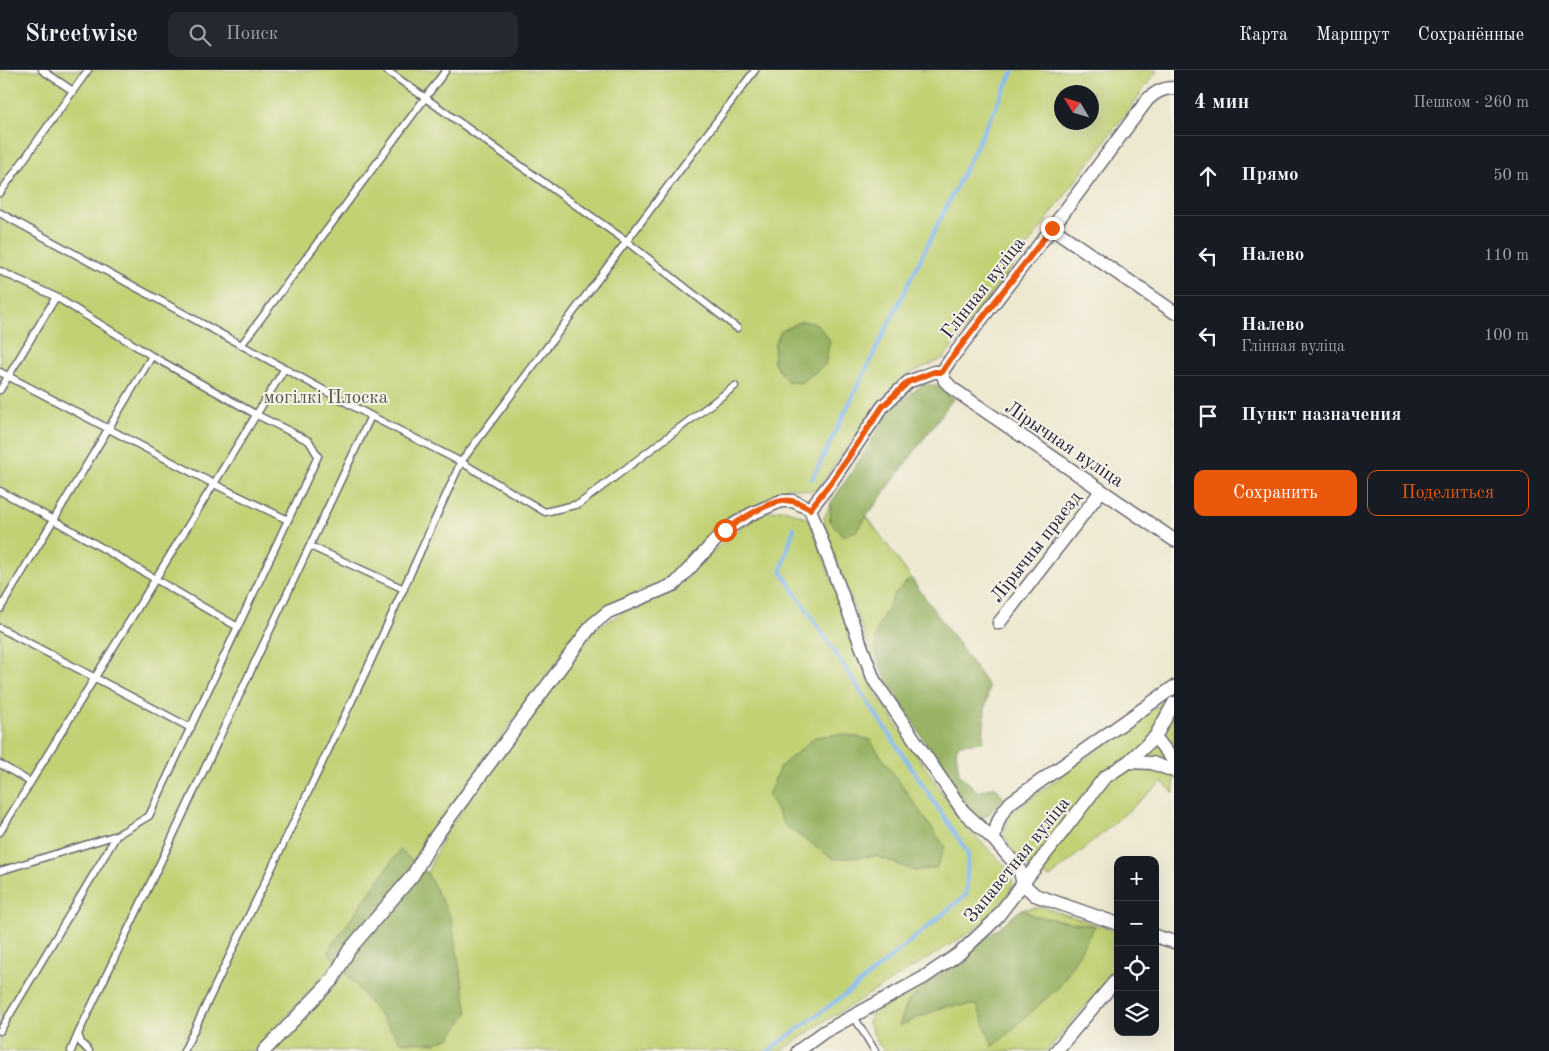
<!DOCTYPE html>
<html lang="ru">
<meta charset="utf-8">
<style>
body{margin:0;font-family:"Old Standard TT",serif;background:#242831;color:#f1f3f6}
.controls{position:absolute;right:15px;bottom:15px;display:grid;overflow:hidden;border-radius:10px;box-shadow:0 5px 20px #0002}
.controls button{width:45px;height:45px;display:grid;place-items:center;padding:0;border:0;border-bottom:1px solid #363941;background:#171b24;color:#f1f3f6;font:25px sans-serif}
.compass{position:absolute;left:1054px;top:15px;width:45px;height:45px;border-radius:50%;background:#171b24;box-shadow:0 5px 20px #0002;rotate:308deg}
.stop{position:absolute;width:15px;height:15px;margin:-11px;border:4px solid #ea580c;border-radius:50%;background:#fff}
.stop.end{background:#ea580c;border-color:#fff;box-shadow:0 1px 5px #0008}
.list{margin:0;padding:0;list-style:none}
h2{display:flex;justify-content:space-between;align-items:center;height:65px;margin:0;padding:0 20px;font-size:21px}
h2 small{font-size:16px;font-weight:400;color:#9ea1a6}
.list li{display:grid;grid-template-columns:32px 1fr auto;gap:15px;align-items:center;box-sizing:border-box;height:80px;padding:0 20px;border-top:1px solid #363941}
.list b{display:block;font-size:19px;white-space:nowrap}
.list p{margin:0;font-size:16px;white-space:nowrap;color:#9ea1a6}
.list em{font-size:16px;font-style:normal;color:#9ea1a6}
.actions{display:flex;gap:10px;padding:15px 20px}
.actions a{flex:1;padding:11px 0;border:1px solid #ea580c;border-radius:10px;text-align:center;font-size:18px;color:#ea580c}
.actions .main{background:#ea580c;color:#fff}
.icon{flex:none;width:28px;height:28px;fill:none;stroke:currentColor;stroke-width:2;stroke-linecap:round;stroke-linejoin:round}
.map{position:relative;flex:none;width:1174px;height:981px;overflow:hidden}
header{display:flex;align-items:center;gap:30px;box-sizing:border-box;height:70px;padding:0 25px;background:#171b24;border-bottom:1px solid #363941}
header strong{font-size:24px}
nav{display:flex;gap:28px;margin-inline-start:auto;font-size:18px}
.search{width:350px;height:45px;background:#242831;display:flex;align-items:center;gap:12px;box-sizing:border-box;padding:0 18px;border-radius:10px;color:#9ea1a6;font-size:19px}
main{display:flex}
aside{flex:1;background:#171b24}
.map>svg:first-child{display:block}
.green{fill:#c1d173;stroke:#727a57;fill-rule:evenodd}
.forest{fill:#98b365;stroke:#5d6a50}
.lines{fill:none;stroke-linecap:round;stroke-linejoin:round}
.stream{stroke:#82b9f2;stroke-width:4}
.lane-casing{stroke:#69676f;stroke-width:9}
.street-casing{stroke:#69676f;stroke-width:15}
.lane{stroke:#fff;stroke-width:6}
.street{stroke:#fff;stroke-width:12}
.route{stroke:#ea580c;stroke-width:6}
.labels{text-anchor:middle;stroke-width:4;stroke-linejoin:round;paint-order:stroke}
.street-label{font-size:19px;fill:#22223b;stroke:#f7f3e8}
.park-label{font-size:19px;fill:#52574c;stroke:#f7f3e8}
</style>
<header>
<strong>Streetwise</strong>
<div class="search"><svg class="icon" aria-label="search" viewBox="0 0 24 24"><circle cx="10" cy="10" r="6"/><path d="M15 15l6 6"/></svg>Поиск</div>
<nav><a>Карта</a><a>Маршрут</a><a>Сохранённые</a></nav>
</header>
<main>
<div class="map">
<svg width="1174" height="981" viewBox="0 0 1174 981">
<rect width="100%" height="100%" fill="#f7f3e8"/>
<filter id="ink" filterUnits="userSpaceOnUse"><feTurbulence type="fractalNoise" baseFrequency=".02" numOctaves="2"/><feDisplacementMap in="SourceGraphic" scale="10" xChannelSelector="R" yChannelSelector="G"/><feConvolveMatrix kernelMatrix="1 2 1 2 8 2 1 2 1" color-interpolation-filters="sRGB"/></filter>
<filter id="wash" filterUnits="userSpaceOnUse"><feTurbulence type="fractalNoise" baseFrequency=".0096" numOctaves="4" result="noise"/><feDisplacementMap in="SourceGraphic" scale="20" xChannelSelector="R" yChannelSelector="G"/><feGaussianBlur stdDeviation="1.12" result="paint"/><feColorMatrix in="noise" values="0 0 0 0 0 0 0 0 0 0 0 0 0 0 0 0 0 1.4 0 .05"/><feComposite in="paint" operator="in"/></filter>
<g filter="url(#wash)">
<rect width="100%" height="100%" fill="#ede8d0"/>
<path class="green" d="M0,0H1158L944,288L904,306L885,325L815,422L789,417L722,456L668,511L622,529L590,546L436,756L413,791L336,892L254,981H0ZM1062,22H1092V52H1062Z
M831,433L830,451L856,461L867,447L911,508L894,524L875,578L885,606L869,577L830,474L824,448Z
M785,439L806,448L810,452L873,619L963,754L1004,794L1013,812L1008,825L985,852L958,870L814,958L782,981H274L311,943L427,803L445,764L595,559L625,541L672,523L728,467L763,443Z
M1174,624V723L1162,712L1050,808C1025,795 1015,790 1003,763L1011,743Z
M1043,837L1118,862V898L1047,981H885L879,975L868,952L871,945L945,901L1022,839Z"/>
<path class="forest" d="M802,251L817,254L830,270L825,295L800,313L787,311L773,291L775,273L781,261Z
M922,315H940L953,329L856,461L843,466L830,451L831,433L868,377L889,341Z
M911,508L989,617L985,640L983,672L959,674L956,681L959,704L978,722L995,716L1004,728L987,746L975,748L964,734L885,607L875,578L877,559L894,524Z
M840,664L869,669L945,777L936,798L915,801L876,786L834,789L785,756L768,725L780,697L815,667Z
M400,780L427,803L451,848L468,943L451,967L436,973L401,972L328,881Z
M1022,839L1035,846L1095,856L1060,916L993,977L977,935L946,936L899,956L908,931Z"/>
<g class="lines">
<path class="stream" d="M812,409L1014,0
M768,981L854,918L966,825L968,783L781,501L794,458"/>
</g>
</g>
<g filter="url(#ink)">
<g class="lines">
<g class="lane-casing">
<path id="lane" d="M42,0L73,21
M386,0L626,171L737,258
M0,123L88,0
M0,143L371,346L461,392L755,0
M0,201L56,227L152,286L257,345L309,371L318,386L149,746L117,765L0,801
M242,274L446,0
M0,302L214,414L288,450
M0,320L56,227
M0,421C81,463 158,512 238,557
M310,476L404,519
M0,539L152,286
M0,558L191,658
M0,694L30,712
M0,762L285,298
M853,945L875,981
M0,961L117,765
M71,981L78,964
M89,981L81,973L78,964L163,787L371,346
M184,981L368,597L461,392L545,442L579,434L735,316"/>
</g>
<g class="street-casing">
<path id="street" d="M1052,158L1174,242
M942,302L950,290L1052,158L1148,29C1156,22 1163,18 1174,18
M942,302L945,311L953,319L1174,470
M810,439L874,610L963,741L994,770L1019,798L1023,814L1035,825L1118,854
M999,553L1101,421
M1174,633L1155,667L1174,691
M1128,692L1152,693L1174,701
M994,770C996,753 1000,744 1011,732L1174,617
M1155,866L1174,872
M264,981L333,909L349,880L413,805L433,770L592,555L608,542L675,514L725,460L751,444L781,431H793L810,439L832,411L883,336L908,312L934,302H942
M798,981L824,962L923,908L960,883L994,851L1104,708L1128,692L1155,667
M1056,981L1118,908"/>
</g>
<use href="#lane" class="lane"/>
<use href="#street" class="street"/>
</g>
</g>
<g class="lines" filter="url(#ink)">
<path class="route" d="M725,460C741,450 773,427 792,431C798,432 805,436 810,439L832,411L883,336L908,312L934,302H942L950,290L1052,158"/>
</g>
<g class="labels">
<g class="street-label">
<text transform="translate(982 217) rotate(-52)" y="7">Глінная вуліца</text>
<text transform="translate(1065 373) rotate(34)" y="7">Лірычная вуліца</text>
<text transform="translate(1035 476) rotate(-52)" y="7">Лірычны праезд</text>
<text transform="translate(1016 789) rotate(-51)" y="7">Запаветная вуліца</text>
</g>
<g class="park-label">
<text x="326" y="333">могілкі Плоска</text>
</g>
</g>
</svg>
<div class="controls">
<button>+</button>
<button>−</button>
<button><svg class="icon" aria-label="locate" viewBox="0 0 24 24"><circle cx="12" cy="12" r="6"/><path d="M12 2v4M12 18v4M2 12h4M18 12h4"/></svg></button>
<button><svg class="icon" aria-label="layers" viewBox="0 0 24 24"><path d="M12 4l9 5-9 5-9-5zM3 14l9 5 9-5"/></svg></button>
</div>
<svg class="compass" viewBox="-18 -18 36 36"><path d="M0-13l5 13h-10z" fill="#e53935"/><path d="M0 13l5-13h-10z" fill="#9ea1a6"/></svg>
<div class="stop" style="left:725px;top:460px"></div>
<div class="stop end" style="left:1052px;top:158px"></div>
</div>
<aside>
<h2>4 мин<small>Пешком · 260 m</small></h2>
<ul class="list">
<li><svg class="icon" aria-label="ahead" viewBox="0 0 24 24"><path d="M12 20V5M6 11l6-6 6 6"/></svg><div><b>Прямо</b></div><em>50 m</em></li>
<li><svg class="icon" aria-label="left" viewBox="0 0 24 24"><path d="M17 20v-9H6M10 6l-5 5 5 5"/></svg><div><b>Налево</b></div><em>110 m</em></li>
<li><svg class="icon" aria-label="left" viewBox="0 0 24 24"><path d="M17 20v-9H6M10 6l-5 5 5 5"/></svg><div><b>Налево</b><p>Глінная вуліца</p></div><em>100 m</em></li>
<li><svg class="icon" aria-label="arrive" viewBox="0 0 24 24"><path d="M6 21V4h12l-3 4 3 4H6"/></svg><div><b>Пункт назначения</b></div></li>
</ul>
<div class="actions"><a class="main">Сохранить</a><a>Поделиться</a></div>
</aside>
</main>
